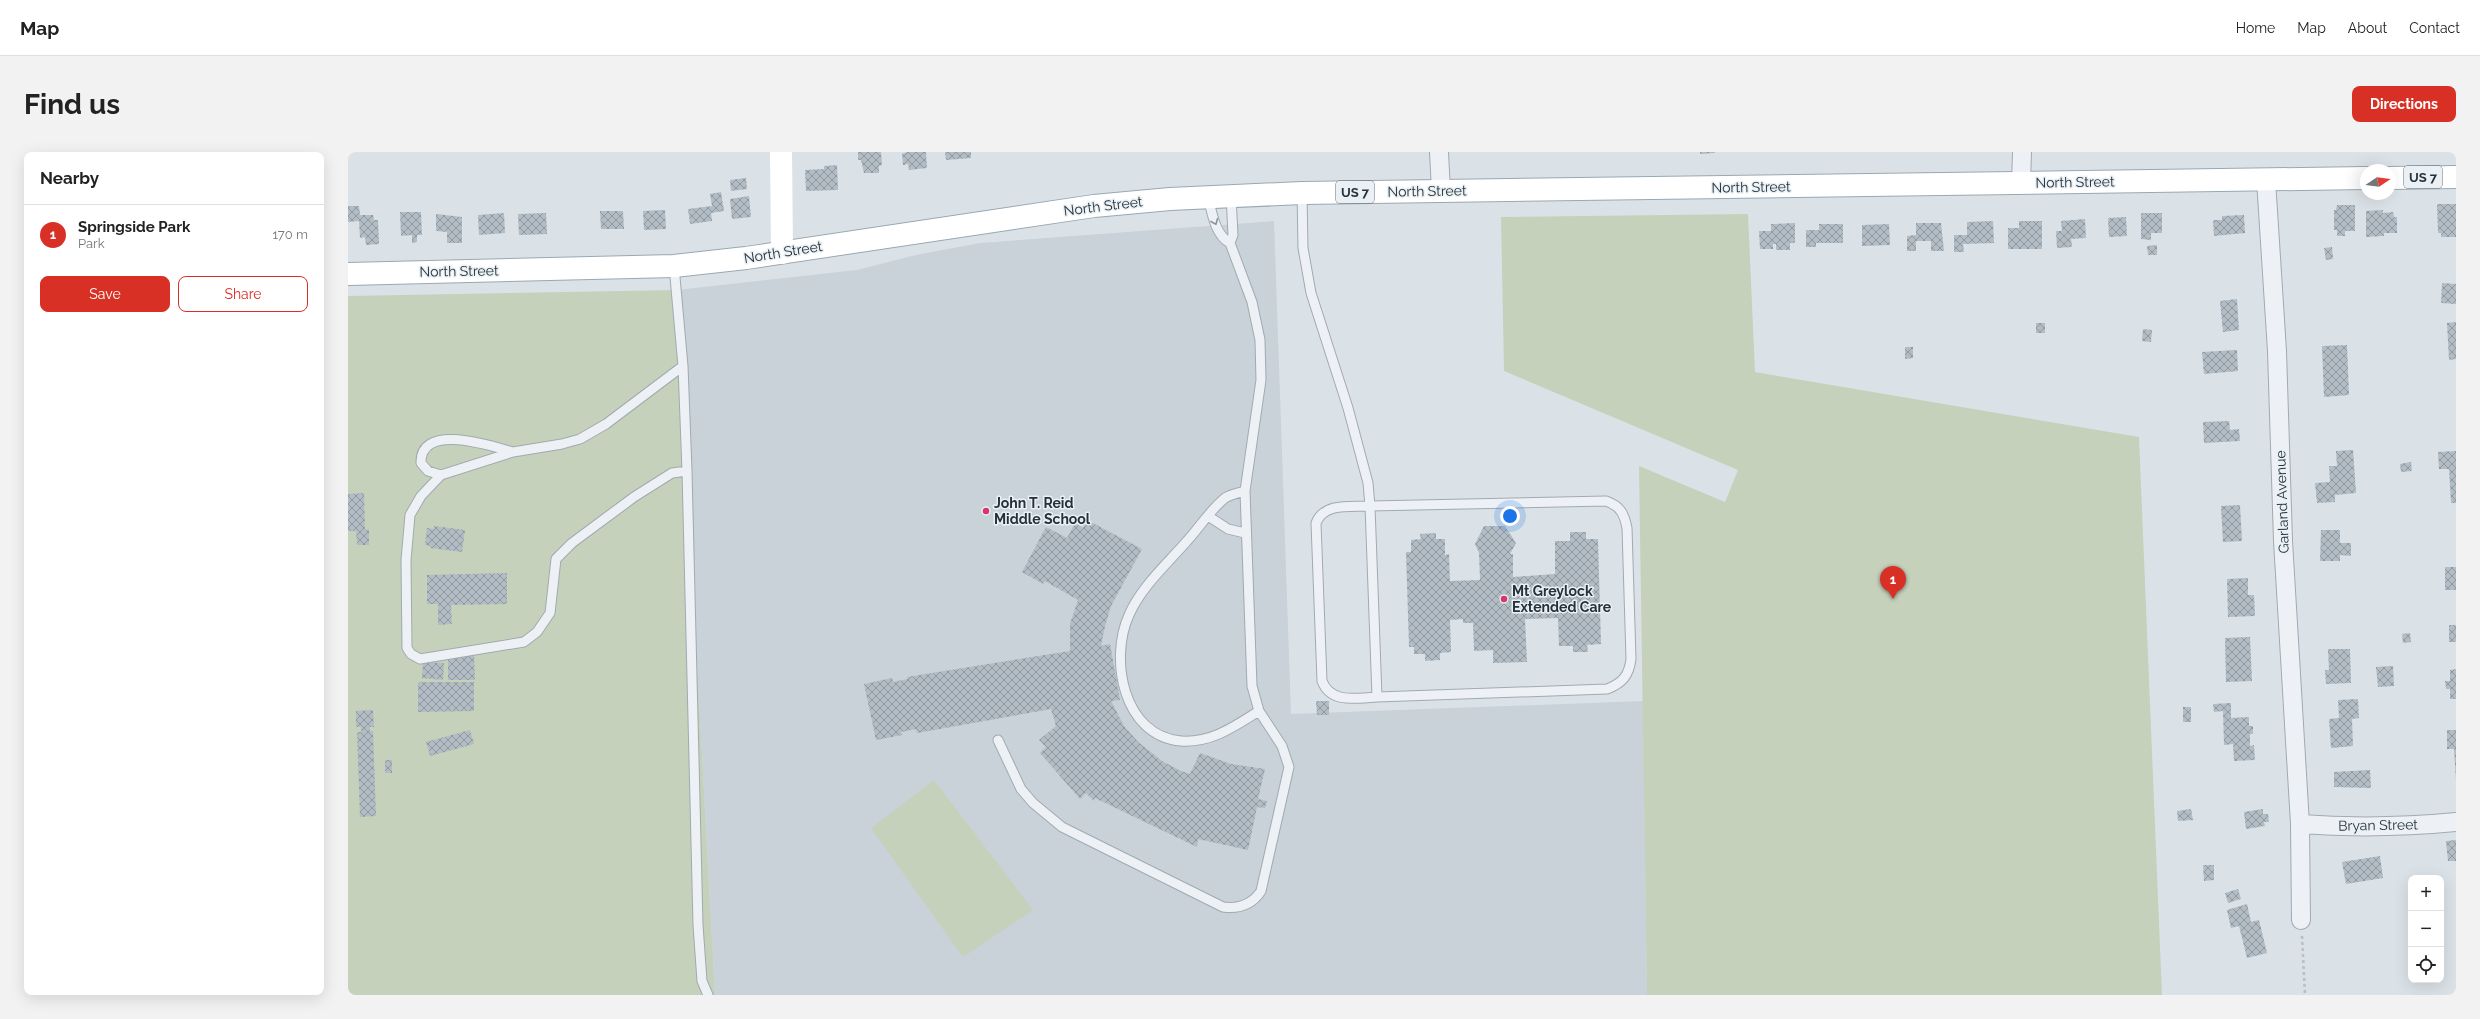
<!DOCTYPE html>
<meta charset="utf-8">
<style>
body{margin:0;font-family:Raleway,sans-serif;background:#f2f2f2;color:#222}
.controls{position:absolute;right:12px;bottom:12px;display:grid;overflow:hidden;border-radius:8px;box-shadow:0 4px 16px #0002}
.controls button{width:36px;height:36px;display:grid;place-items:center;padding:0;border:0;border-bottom:1px solid #e0e0e0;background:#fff;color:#222;font:20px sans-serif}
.compass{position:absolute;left:2012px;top:12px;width:36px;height:36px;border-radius:50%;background:#fff;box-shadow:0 4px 16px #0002;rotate:77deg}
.you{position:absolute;left:1162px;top:364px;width:14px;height:14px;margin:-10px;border:3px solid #fff;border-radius:50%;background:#1a73e8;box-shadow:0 0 0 6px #1a73e833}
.badge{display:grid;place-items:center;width:26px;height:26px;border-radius:50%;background:#d93025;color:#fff;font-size:13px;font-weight:700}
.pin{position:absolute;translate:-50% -33px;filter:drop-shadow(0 1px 2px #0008)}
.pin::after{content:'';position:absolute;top:21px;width:14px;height:12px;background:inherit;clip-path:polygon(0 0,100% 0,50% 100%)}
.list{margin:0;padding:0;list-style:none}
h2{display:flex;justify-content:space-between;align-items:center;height:52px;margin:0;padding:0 16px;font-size:17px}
h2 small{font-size:13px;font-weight:400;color:#767676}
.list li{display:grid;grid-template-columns:26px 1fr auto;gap:12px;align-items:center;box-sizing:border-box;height:60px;padding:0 16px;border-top:1px solid #e0e0e0}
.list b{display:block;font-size:15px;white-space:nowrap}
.list p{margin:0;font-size:13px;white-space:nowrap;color:#767676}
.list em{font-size:13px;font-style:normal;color:#767676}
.actions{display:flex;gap:8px;padding:12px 16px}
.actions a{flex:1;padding:9px 0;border:1px solid #d93025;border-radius:8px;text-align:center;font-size:14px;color:#d93025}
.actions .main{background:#d93025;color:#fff}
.icon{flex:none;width:22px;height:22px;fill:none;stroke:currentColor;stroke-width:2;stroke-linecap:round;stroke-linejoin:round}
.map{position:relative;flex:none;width:2108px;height:843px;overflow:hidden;border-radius:8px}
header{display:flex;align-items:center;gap:24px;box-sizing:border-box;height:56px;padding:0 20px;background:#fff;border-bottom:1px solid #e0e0e0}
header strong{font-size:19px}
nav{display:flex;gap:22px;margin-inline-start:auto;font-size:14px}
.intro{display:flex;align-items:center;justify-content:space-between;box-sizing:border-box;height:96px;padding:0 24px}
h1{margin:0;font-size:28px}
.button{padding:10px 18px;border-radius:8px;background:#d93025;color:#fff;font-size:14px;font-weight:700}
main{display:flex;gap:24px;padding:0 24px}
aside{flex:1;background:#fff;border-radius:8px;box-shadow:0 4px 16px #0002}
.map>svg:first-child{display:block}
.built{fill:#c9d1d9}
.green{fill:#c5d1bb}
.building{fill:url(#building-cross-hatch)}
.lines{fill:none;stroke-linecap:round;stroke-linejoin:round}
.lane-casing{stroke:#a0aab1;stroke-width:11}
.street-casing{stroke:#a0aab1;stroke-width:20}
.primary-casing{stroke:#99a8b3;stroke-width:24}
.path{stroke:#b9bfc5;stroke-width:2.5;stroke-dasharray:3 3;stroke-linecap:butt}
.lane{stroke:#edf1f5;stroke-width:9}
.street{stroke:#edf1f5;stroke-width:18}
.secondary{stroke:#fff;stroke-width:22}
.primary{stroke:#fff;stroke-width:22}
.oneway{stroke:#889299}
.poi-dot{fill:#d7346b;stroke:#eaf0f4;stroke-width:1.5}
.labels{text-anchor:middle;stroke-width:3;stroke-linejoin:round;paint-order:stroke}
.shield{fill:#eaf0f4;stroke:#5f6b74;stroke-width:1}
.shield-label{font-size:13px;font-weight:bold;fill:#24323d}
.street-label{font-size:14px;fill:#24323d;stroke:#eaf0f4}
.poi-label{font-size:14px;font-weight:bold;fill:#24323d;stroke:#eaf0f4;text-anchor:start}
</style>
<header>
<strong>Map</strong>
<nav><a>Home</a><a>Map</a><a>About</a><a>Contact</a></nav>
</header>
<div class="intro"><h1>Find us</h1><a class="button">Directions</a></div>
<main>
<aside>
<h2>Nearby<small></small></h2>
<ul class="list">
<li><span class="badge">1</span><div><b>Springside Park</b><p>Park</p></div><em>170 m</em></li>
</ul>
<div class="actions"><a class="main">Save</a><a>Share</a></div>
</aside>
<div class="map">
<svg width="2108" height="843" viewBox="0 0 2108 843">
<defs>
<pattern id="building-cross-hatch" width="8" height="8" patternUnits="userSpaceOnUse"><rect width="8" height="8" fill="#b2bcc4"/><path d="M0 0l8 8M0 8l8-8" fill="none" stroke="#9199a0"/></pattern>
</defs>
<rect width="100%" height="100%" fill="#dbe2e7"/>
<path class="built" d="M926,69L943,562L1295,549L1299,843H367L329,138L509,118L568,103L632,91Z"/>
<path class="green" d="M1400,62L1407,220L1791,285L1814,843H1299L1291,314L1377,350L1390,318L1156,219L1153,65Z
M329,138L367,843H0V144Z
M586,628L685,758L615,805L523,676Z"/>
<path class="building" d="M510,0H533L534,13L531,14V21H516L513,8H510Z
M559,0H578L579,16L561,18L560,12L555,13L554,2Z
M597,0H623V6L598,8Z
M1352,0H1367V1L1352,2Z
M489,13L490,38L458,39L457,18L476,17V14Z
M398,26L399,37L383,39L382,28Z
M373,40L376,59L363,61L364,69L342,72L340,57L364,54L362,42Z
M401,44L403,65L384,67L382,47Z
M2089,52H2108V85H2093V81H2090Z
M1989,53H2007V79H1997V84H1989V78H1986V58H1988Z
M0,54H11L12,63H25L26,68H30L31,92L18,93L17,85L12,86L11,69L0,70Z
M317,58L318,77L296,78L295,59Z
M2035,58V61L2045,60L2046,65H2049V81H2036V84L2018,85V59Z
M252,59H275L276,77H253Z
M52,60H73L74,83H69V90L64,91V83L53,84Z
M156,61L157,81L131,83L130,63Z
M198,61L199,82L171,83L170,62Z
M1793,61H1814V81H1803V88L1793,87Z
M88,62L114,65V91H99V80L88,79Z
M1896,63L1897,81L1866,84L1865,68H1874V64Z
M1778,65L1779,84L1761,85L1760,66Z
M1737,67L1738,86L1723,87L1724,95L1709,96L1708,79H1714L1713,69Z
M1645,69L1646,91L1615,92L1616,100H1606V83H1619V70Z
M1671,69H1694V97H1660V76H1671Z
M1447,71V91H1442V98H1428V92H1425V97H1412L1411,79H1423V72Z
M1568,71H1593L1596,99H1583V89H1568V99H1559V84L1568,83Z
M1471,72H1495V91H1468V95H1458V78H1471Z
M1541,72L1542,93L1514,94V73Z
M1809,93V103H1800L1799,94Z
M1984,95L1985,107L1978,108L1976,96Z
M2094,131L2108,132V152L2093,151Z
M1889,147L1891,178L1875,180L1872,149Z
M2108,170V207L2101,208L2099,171Z
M1688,171H1697V181H1688Z
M1795,177L1804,178L1803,190L1794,189Z
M1999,193L2001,243L1976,245L1974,194Z
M1557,195H1565V206L1557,207Z
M1889,198L1890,219L1856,222L1854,200Z
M1881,269L1882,278L1891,277L1892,289L1856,291L1855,270Z
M2005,298L2008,341L1987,343V350L1969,351L1967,331L1982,330L1981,314H1989L1988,299Z
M2108,299V351H2103L2101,317H2091L2090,300Z
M2063,310L2064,319L2053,320L2052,312Z
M16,341L17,378L21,377V393H9L8,379H0V342Z
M1892,353L1894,389L1875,390L1873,354Z
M739,368L794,397L763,454L757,474L753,494L762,492L772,548L763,549L776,574L790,590L814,609L833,619L842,622L852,601L883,612L917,617L910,647L919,649L917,656L909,655L900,698L850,687L849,695L747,646L746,649L738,641L732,647L692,601L698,595L691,588L708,574L703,557L569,581L568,577L553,580L554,583L528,588L516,532L544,526L545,530L560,527L559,525L722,499V472L730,448L697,429L695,432L674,420L698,375L719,386L727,371L735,376Z
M86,374L117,378L114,400L82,396L83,394L77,393L79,376L86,377Z
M1136,374H1157L1168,391L1162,402H1165V425L1207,422V389H1222V380H1238V387H1250L1253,492L1239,493L1240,500H1225V494H1211L1210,466L1177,467L1179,510L1145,511V498L1126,499L1125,471H1115V467L1102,468L1103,500L1092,501V508L1077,509V502H1066V495H1061L1058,400H1063V388L1073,387L1072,382L1088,381V387H1097V403L1101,402L1102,429L1132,428L1131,401L1127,392Z
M1973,378H1992V391H2003V404L1992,403V409H1972Z
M2097,415H2108V438H2097Z
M159,421V452L103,453L104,472L90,473V452H79V423Z
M1900,426V443H1906L1907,464L1880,465L1879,427Z
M2101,473H2108V490H2101Z
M2062,481L2063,490L2055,491L2054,482Z
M1902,485L1904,529L1878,530L1877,486Z
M1980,497H2002L2003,531L1978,532L1977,518H1981Z
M126,503L127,528H100V504Z
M75,510L96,511L95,528L74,526Z
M2045,514L2046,534L2030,535L2028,515Z
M2108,517V547H2102V537H2098L2097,529H2102V518Z
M70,530H126V559L70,560Z
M2010,547L2011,566L2004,567L2005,594L1983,596L1981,567L1991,566L1990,548Z
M968,549H981V563H969Z
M1883,551V566L1901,565V574H1905V582H1902V594L1906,593L1907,608L1886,609L1885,592L1876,593L1875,559L1866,560L1865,552Z
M1835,555H1843V570H1835Z
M25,558L26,575H22V579H25L28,664L12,665L9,580H13V575H8V559Z
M122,578L126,592L82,604L78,590Z
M2099,578H2108V628L2106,597H2099Z
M37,608H44V621H37Z
M2022,618L2023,636L1986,635V620Z
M1843,657L1845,668L1830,669L1829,659Z
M1915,657V662H1920L1921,670H1916L1917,674L1898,677L1896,660Z
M2108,688V709H2100L2098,689Z
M2032,704L2035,726L1998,732L1994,710Z
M1855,713H1866V728L1856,729Z
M1890,737L1893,747L1880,751L1877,741Z
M1899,752L1903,770L1911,768L1919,801L1899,806L1891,774L1883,776L1879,758Z"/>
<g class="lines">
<g class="lane-casing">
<path id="lane" d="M954,41L955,96L963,141L1000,256L1020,331L1022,354L1258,349C1272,354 1276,361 1279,376L1283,507C1281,523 1275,531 1259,537L1029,545L1022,354C1004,355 976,350 968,371L974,529C983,552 1008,546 1029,545
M860,45C864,61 867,83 882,91
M326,114L335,214L339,319
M165,300L214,292L232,287L258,272L335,214
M93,323L80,319L73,311C72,270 143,294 165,300L93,323L73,344L62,363L58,408L59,496L63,502L72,507L176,490L189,480L202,461L208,407L224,391L286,345L324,321L339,319L350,773L354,829L360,843
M897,339C890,341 883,342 877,346C863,357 851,376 839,389C819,412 793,435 781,463C761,507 775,584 833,589C864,591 887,574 911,559
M860,364L880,377L897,381
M650,588L673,637L685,651L714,675L875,755C891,757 904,753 913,739L941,615L934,594L911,559L904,534L897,339L913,228L912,188L904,150L882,91L885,83L883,44"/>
</g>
<g class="street-casing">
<path id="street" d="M1091,0L1093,39
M1918,28L1929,199L1935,389L1952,672L1953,768
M1673,31L1674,0
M1952,672C2005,676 2056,675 2108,670"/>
</g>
<g class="primary-casing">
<path id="primary" d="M2042,26L2108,25
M0,122L326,114L398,106L746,54L822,47L954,41L2018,26"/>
</g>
<path class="path" d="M1954,784L1957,843"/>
<use href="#lane" class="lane"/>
<use href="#street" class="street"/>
<path class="secondary" d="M433,0L434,101"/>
<use href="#primary" class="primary"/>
</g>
<defs><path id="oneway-chevron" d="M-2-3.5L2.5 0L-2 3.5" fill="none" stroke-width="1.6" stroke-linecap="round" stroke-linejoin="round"/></defs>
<use class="oneway" href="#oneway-chevron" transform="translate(867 70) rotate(68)"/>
<g class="poi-dot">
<circle cx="638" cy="359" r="4"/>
<circle cx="1156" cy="447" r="4"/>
</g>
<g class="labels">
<g class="shield">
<rect x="2056" y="14" width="38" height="22" rx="3"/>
<rect x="988" y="29" width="38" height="22" rx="3"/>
</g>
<g class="shield-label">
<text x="2075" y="30">US 7</text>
<text x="1007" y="45">US 7</text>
</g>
<g class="street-label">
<text transform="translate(1727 30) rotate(-1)" y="5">North Street</text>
<text transform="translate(1403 35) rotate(-1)" y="5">North Street</text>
<text transform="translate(1079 39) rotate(-1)" y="5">North Street</text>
<text transform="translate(755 54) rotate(-7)" y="5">North Street</text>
<text transform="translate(435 100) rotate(-9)" y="5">North Street</text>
<text transform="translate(111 119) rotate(-1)" y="5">North Street</text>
<text transform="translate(1934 350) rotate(-92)" y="5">Garland Avenue</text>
<text transform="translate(2030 673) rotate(-1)" y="5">Bryan Street</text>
</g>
<g class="poi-label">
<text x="646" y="356">John T. Reid<tspan x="646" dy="16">Middle School</tspan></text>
<text x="1164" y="444">Mt Greylock<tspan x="1164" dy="16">Extended Care</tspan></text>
</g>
</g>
</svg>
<div class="controls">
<button>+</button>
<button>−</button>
<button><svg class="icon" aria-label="locate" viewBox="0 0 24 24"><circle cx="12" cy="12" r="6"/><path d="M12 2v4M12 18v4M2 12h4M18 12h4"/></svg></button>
</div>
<svg class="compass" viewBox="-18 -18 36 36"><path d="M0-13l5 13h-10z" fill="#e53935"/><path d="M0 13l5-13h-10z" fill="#767676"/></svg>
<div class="you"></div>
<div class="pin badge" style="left:1545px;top:447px">1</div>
</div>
</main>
